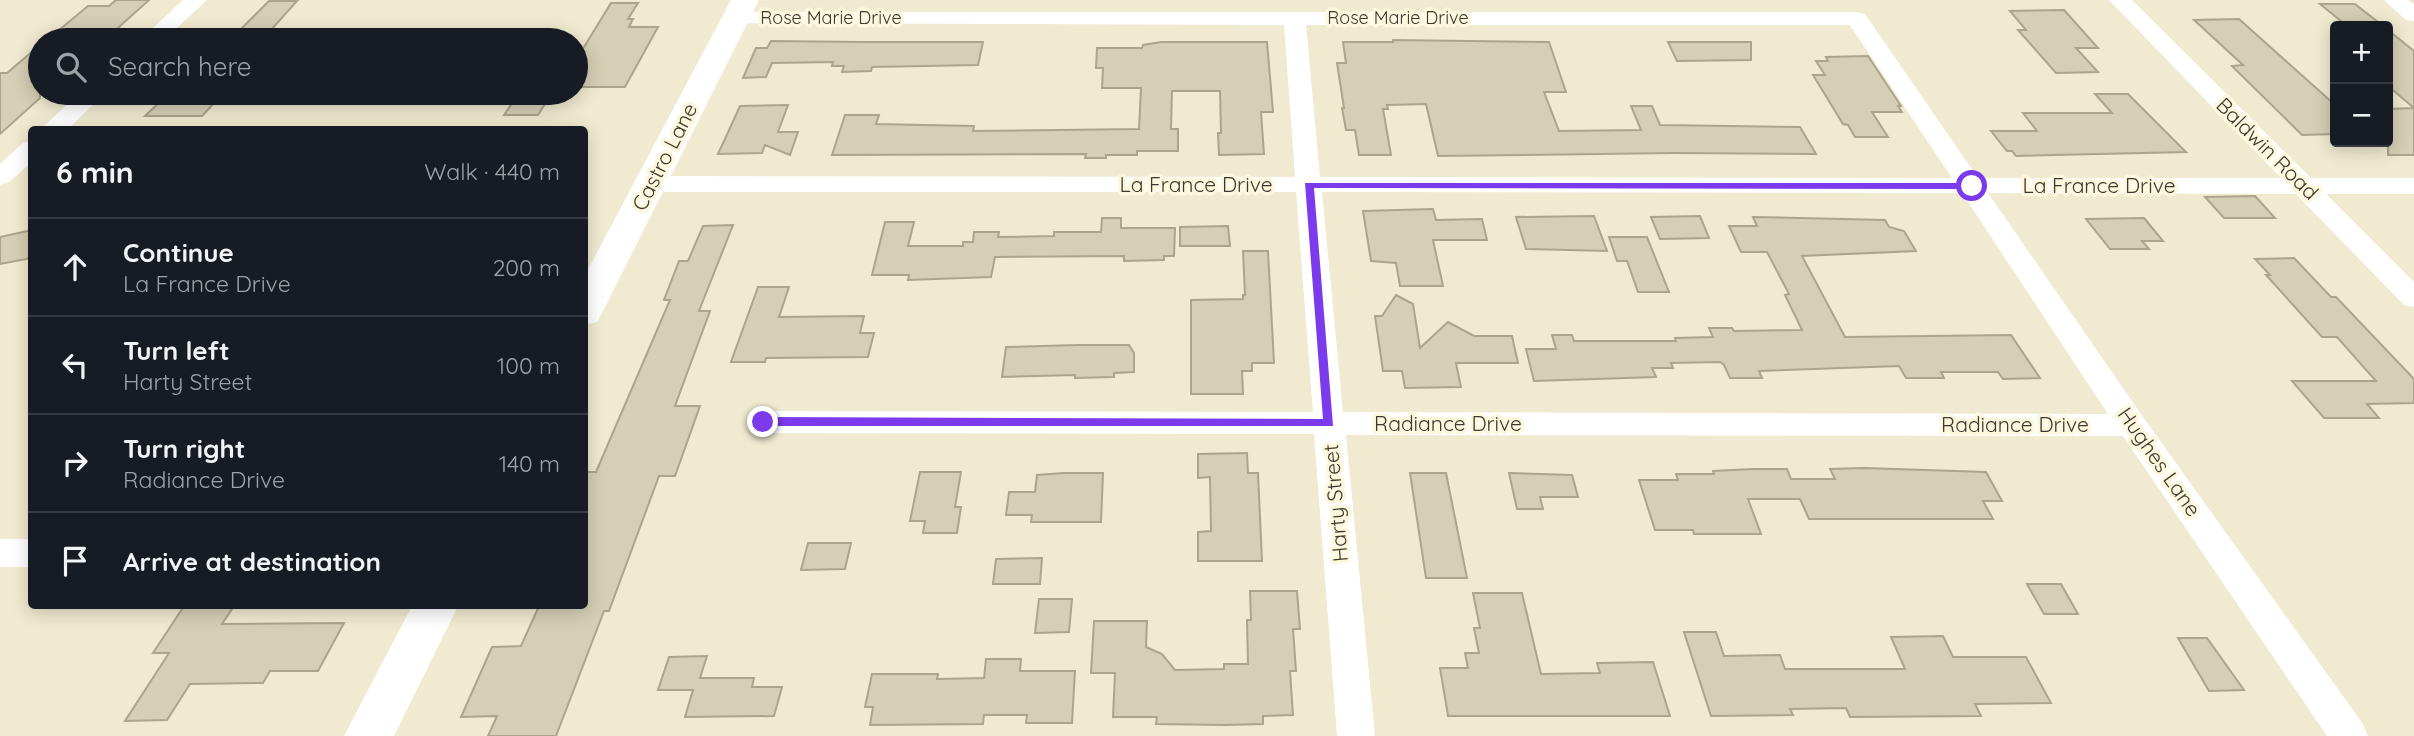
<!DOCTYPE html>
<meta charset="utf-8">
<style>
body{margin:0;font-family:Quicksand,sans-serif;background:#20242c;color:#f1f3f6}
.controls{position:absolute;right:21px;top:21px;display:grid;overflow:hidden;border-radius:7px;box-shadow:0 4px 18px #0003}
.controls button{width:63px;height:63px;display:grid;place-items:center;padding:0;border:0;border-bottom:2px solid #363941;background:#171b24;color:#f1f3f6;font:35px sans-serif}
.stop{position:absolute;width:21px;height:21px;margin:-16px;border:5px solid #7c3aed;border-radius:50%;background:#fff}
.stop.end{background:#7c3aed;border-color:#fff;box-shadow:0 2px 7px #0008}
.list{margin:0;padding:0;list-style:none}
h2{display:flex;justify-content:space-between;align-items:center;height:91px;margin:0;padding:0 28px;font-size:30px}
h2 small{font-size:23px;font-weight:400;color:#9ea1a6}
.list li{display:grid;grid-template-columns:46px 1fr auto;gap:21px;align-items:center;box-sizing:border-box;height:98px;padding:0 28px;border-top:2px solid #363941}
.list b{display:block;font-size:26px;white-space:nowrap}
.list p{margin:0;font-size:23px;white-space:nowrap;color:#9ea1a6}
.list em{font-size:23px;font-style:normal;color:#9ea1a6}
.icon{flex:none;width:38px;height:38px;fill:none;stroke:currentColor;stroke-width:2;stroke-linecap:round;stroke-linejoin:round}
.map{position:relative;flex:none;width:2414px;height:736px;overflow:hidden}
.search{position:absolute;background:#171b24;box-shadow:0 4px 18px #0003;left:28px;top:28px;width:560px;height:77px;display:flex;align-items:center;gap:18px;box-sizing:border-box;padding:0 24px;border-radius:38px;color:#9ea1a6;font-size:26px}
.panel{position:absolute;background:#171b24;box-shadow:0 4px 18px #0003;left:28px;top:126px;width:560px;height:483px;border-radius:7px}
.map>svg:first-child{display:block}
.building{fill:#d5cfb5;stroke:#aba58c;stroke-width:2}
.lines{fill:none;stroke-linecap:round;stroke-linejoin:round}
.street{fill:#fff;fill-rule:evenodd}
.secondary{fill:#fff;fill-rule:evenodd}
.route{fill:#7c3aed}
.labels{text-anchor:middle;stroke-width:7;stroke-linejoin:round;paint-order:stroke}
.far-street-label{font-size:18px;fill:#3c3a30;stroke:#fdf7dd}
.street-label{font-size:21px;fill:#3c3a30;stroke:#fdf7dd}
</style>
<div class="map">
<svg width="2414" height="736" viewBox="0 0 2414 736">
<rect width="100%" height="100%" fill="#f0ead0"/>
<path class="building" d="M116,0H149L110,35L52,36L88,6H109Z
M269,1H297L262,40H230Z
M611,3H638L628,19H633L629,27H658L625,87H576V60Z
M2320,4H2355L2383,26H2347Z
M2064,10L2098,48H2076L2098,72L2056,73L2018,30H2026L2010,11Z
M2239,19L2335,105V134L2302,135L2232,66L2243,65L2194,20Z
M2388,30L2414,51V155H2388V109L2414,108L2388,86Z
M1393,40L1549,42L1566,92H1544L1559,131L1641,130L1631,106H1652L1660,125L1800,127L1816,154L1675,153L1438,156L1426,104L1387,105L1388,109H1383L1391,155H1359L1355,130H1346L1342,108H1344L1337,63H1346L1343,42H1393Z
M771,41L862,42H983L978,65L872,67L871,71L842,72L844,66H832L833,62L772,63L766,77L743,78L756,48H767Z
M1161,42H1267L1273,112H1261L1264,154L1219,155L1218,133H1221L1220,91H1172L1171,129H1178V151H1137V155H1106V158H1085L1086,154L832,155L845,115H879L876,124L974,126L973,131L1139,129L1141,88H1102L1103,68H1096L1097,48H1142L1143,45Z
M1668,42H1751V60L1677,61Z
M40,45V98L0,134V73H7Z
M1868,56L1901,106H1898L1902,112H1872L1888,137H1855L1848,125L1843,124L1813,75H1825L1816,61H1828L1826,57Z
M519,93H552L538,115H504Z
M2095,94H2128L2186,152L2016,156L2012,151H2007L1991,131H2037L2023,113H2112Z
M166,96H221L202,116H145Z
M788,105L778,132H798L790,155L765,145L762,153L718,154L740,106Z
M2255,196L2275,218H2224L2205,197Z
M1433,209L1436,220L1482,219L1487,240H1433L1443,286H1400L1396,263L1371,261L1363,211Z
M1594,216L1607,251L1526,249L1516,217Z
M1700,216L1709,238L1660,239L1651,217Z
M1753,217L1885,220L1889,227L1904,231L1916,251L1802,256L1845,337L2011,335L2040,378L2003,379L1998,372H1941L1944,378H1906L1899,366L1759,371L1762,378H1730L1724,365L1720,362L1671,363L1673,368H1652L1656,377L1534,381L1526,349H1556L1552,335H1572L1574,341H1676L1675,338L1713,337L1709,328H1732L1734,331L1802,330L1785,295L1789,294L1767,252H1741L1729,226H1757Z
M1102,218H1121V228H1175L1174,256H1164V260L1124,261V256L995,257L991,277L908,280L909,275H872L885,222H914L908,246H963V242H973L974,232H999L998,237L1054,236V232H1101Z
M2144,218L2163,241H2142L2149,249H2110L2086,219Z
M733,225L699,311H710L675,406H700L675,476H659L609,611H604L556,736H488L497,716L461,717L492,647L521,646L539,606H584V472H596L670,300H664L679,261H688L703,226Z
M1228,226L1230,246H1180V227Z
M32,230V258L0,264V237Z
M1609,237H1647L1669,292H1638L1627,261H1617Z
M1243,251H1268L1274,363H1252V371H1242L1243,394H1191V300L1243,299V295H1245Z
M2294,258L2331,297H2336L2414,379V403L2367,404L2379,418H2324L2292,381H2376L2337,337H2322L2266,275H2270L2255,259Z
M758,287H789L779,317L864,316L860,333H874L868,357L766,358L765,362H731Z
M1396,295L1413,304L1420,348L1448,322L1474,336H1512L1518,363H1456L1461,387L1405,388L1402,371H1383L1375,316H1382Z
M1078,345H1129L1134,353V372L1114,373V377L1075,378V375L1002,377L1006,347Z
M1247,453L1248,473H1258L1262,561H1198V532L1211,531L1210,477L1198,478V454Z
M1864,468L1986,472L2002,501H1983L1993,519H1809L1800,499H1748L1761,534H1694L1693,530H1655L1639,480H1678L1676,474H1714L1713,471L1753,469H1787L1791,479H1835L1830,469Z
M920,472H961L955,507H961L957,533H923L925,521H910Z
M1064,473H1103L1101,522H1031L1032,515H1006L1009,492H1035L1037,475Z
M1410,473H1446L1467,578H1426Z
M1509,473L1572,475L1578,497H1540L1543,509H1517Z
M808,543H851L845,569L801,570Z
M1042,558L1040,584H993L996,559Z
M2027,584H2061L2078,614H2044Z
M1250,591H1297L1300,629H1293L1296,671H1290L1293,715L1263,716V724L1225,725L1156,724L1157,717H1113L1115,673H1091L1094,621H1147L1146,647L1162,654L1175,670L1224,669V664H1248L1247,620H1251Z
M1473,593H1522L1541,674L1600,673L1597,663L1653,662L1670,716H1448L1440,668H1468L1465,653H1479L1474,628H1480Z
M1039,599H1072L1069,632L1035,633Z
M184,606H234L222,624L344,623L318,671H270L263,683L190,684L167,720L125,721L169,653H153Z
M1684,632H1716L1724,656L1780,655L1785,669H1905L1891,637L1943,636L1953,657H2026L2051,703L1975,704L1981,716L1850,717L1846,708L1790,709L1793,715L1711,716Z
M2178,638H2207L2244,690L2209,691Z
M707,656L700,678H754L752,687H782L774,716L685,717L693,690H658L669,657Z
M986,659H1021L1020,671H1075L1072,723H1026L1027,715H984L983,724L870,725L873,707H865L872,674H938L937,679L984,678Z"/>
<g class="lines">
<path class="street" d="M183,0H207L164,40H140Z
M2109,0H2132L2311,178H2414V194H2326L2414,282V307L2404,305L2296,194L1988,193L2143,417L2363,724L2368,736H2327L2123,436L1346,435L1375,736H1337L1314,434L763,433L752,430L748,422L752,414L763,411L1313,412L1296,192H650L641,189L637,184L641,179L650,176L1295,177L1284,25L727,23L724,18L727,13L735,12H1857L1865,14L1978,178H2281ZM1306,25H1850L1952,178L1320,177ZM1322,192L1962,193L2108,414L1343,412Z
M2384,0H2408L2414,4V21L2406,20Z
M79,93H105L67,130H40Z
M32,141V162L9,182L0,185V164L23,143Z
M0,539H32V567H0Z"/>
<path class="secondary" d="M731,0H759L602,313L597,322L584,325V277Z
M412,606H458L394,736H344Z"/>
</g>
<path class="route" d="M1305,183H1972L1977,186L1972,189L1314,188L1333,426H763L757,422L763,417L1323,419Z"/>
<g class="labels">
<g class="far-street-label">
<text x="831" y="24">Rose Marie Drive</text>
<text x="1398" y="24">Rose Marie Drive</text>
</g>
<g class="street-label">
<text transform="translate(2267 149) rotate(45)" y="7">Baldwin Road</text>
<text transform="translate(665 157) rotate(-63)" y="7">Castro Lane</text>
<text x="1196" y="192">La France Drive</text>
<text x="2099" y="193">La France Drive</text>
<text x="1448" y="431">Radiance Drive</text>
<text x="2015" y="432">Radiance Drive</text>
<text transform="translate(2159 462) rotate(55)" y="7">Hughes Lane</text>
<text transform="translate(1336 503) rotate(-95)" y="7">Harty Street</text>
</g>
</g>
</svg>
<div class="controls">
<button>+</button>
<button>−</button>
</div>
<div class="stop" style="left:1972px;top:186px"></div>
<div class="stop end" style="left:763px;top:422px"></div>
<div class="search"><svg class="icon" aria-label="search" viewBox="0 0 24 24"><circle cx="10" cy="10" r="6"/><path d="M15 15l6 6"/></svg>Search here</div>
<section class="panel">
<h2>6 min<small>Walk · 440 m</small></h2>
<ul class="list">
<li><svg class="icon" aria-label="ahead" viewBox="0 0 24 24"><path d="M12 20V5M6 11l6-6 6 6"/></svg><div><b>Continue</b><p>La France Drive</p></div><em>200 m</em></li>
<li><svg class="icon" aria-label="left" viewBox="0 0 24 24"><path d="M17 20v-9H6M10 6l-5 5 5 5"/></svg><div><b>Turn left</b><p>Harty Street</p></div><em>100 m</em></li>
<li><svg class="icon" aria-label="right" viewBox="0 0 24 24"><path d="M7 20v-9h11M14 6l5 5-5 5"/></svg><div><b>Turn right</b><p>Radiance Drive</p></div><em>140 m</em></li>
<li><svg class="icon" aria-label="arrive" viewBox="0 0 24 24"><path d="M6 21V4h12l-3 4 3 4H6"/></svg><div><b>Arrive at destination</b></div></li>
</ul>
</section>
</div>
